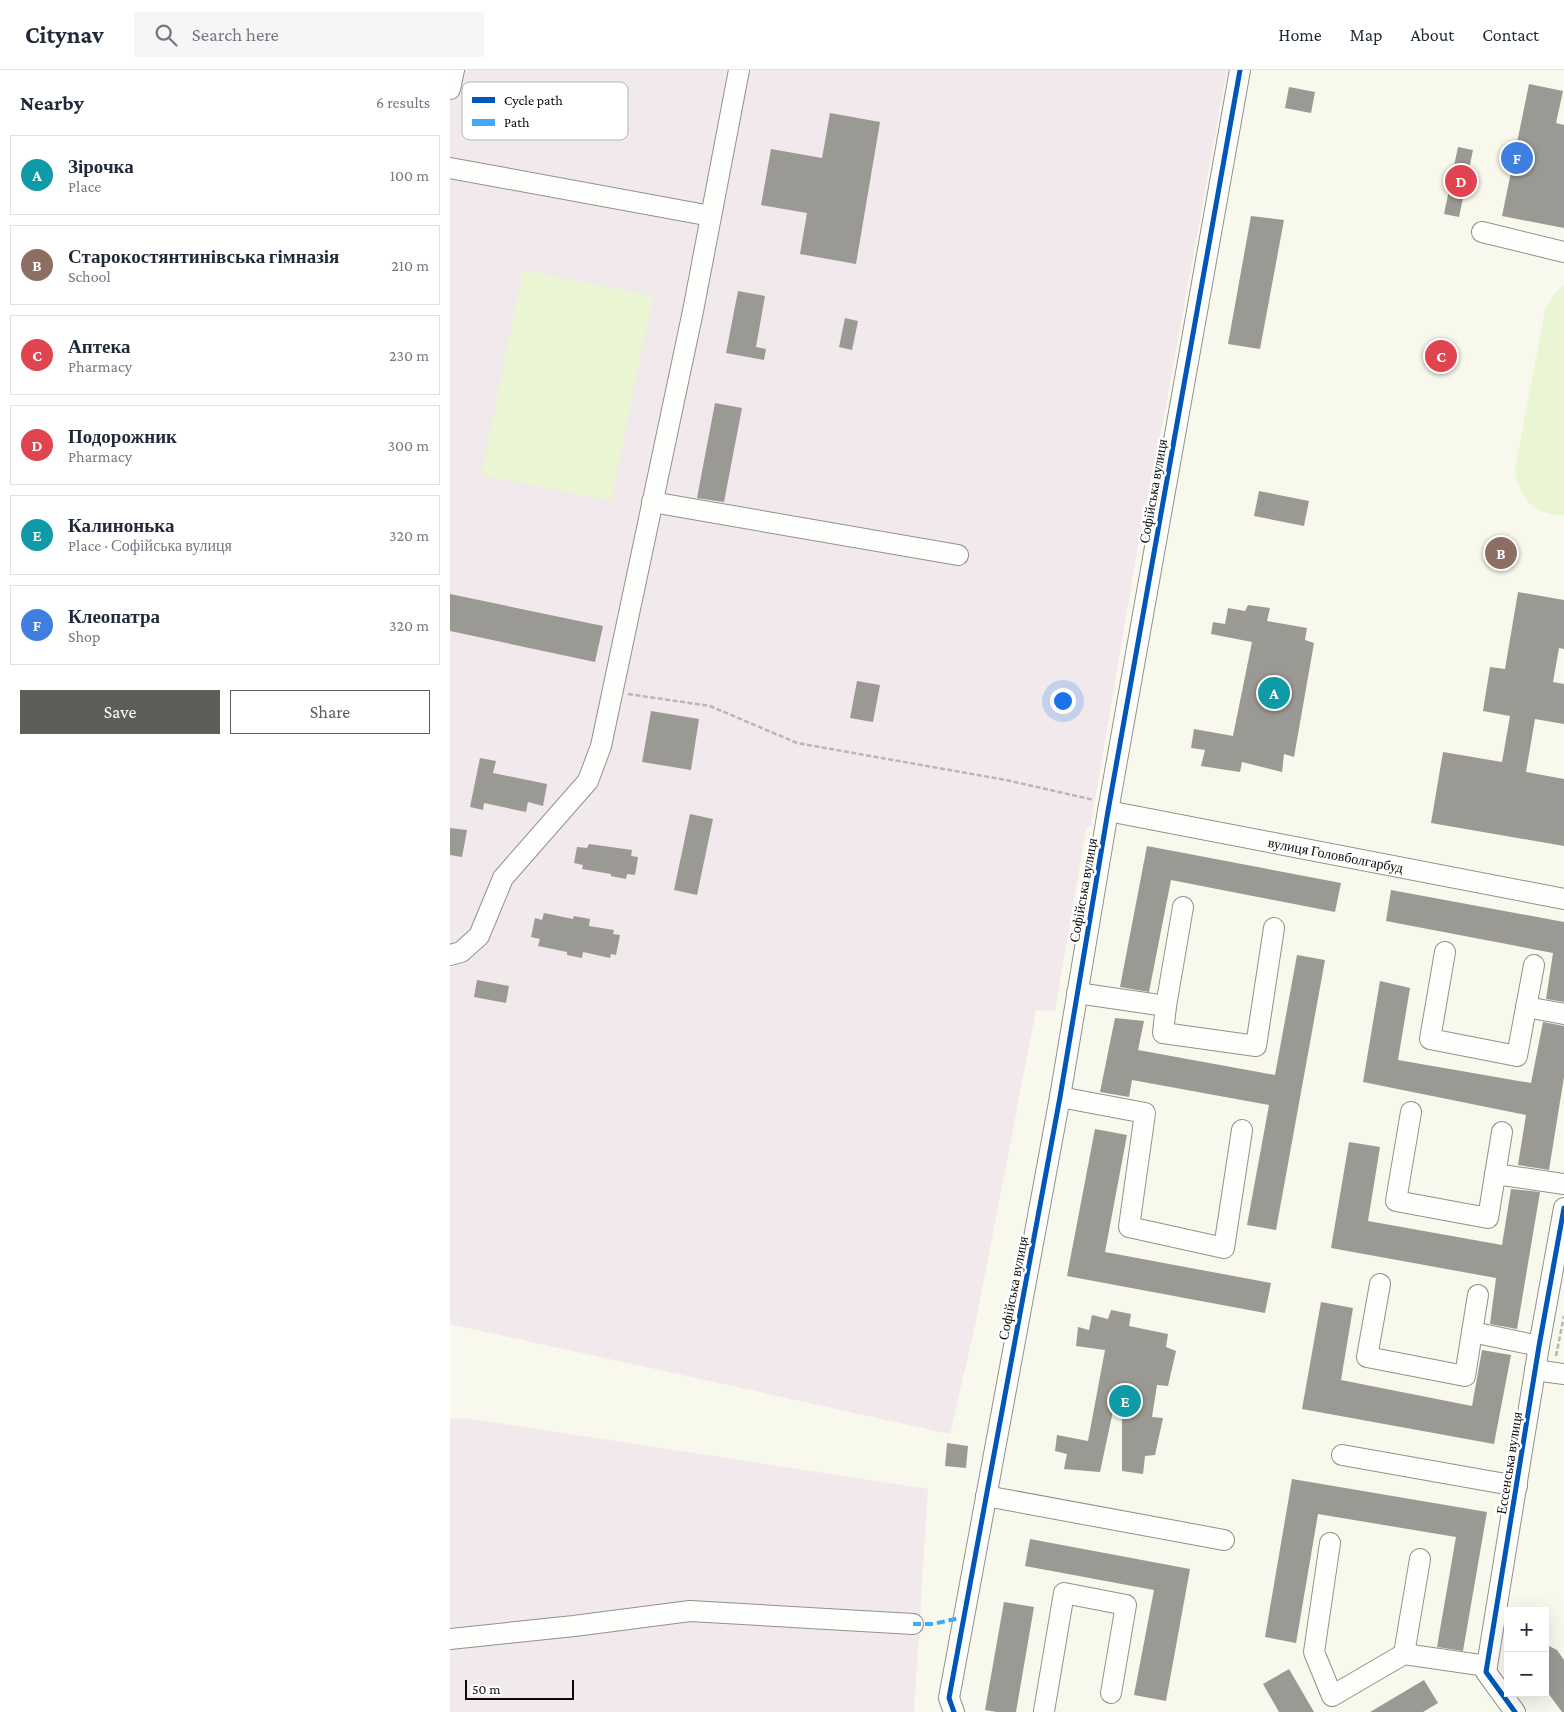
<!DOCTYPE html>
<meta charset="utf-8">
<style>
body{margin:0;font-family:"Crimson Pro",serif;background:#f6f6f7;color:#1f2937}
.controls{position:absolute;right:15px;bottom:15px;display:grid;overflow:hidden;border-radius:0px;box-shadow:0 5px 20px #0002}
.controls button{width:45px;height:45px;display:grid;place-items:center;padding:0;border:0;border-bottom:1px solid #e0e1e3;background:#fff;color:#1f2937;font:25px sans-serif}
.scale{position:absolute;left:15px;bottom:12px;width:109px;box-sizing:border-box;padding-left:5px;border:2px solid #0a0a0a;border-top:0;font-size:14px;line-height:18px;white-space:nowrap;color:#0a0a0a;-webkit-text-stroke:4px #fff;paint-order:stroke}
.you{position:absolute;left:612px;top:630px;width:18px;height:18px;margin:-12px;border:4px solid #fff;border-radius:50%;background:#1a73e8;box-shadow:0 0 0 8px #1a73e833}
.badge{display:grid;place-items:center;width:32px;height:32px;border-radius:50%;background:#5e5d59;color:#fff;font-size:16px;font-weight:700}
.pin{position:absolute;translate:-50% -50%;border:2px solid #fff;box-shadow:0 1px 5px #0006}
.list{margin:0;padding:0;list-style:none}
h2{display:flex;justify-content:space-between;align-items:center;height:65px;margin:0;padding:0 20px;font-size:21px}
h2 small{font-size:16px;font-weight:400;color:#747a83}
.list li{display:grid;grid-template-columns:32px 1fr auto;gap:15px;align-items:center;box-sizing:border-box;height:80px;margin:0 10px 10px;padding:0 10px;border:1px solid #e0e1e3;border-radius:0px}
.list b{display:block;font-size:19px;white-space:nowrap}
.list p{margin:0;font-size:16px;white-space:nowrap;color:#747a83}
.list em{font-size:16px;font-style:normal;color:#747a83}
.actions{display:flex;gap:10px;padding:15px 20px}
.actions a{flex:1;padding:11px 0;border:1px solid #5e5d59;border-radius:0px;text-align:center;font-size:18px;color:#5e5d59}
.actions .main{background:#5e5d59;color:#fff}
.icon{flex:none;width:28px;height:28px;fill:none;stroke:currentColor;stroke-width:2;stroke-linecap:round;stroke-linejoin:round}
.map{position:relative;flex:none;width:1114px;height:1642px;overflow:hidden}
header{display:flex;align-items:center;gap:30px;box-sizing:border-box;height:70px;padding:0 25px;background:#fff;border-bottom:1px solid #e0e1e3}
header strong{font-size:24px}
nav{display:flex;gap:28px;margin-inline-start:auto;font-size:18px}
.search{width:350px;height:45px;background:#f6f6f7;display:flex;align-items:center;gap:12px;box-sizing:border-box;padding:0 18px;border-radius:0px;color:#747a83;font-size:19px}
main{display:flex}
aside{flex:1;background:#fff}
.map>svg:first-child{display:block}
.industrial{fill:#f1e9eb}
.pitch{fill:#e9f5d3}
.building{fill:#9b9993}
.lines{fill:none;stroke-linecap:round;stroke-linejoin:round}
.minor-casing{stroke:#92918c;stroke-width:22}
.path{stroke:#b7b7b5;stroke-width:2.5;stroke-dasharray:5 2.5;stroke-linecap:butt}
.minor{stroke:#fefefc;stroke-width:20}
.quiet{stroke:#3fa9f5;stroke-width:4;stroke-dasharray:8 4;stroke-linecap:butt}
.cycleway-casing{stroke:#fff;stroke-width:8}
.cycleway{stroke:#0057b8;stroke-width:5}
.labels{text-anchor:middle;stroke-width:5;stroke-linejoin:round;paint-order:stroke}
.street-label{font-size:14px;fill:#0a0a0a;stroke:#fff}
.key{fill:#fff;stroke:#b6b6b6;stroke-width:1}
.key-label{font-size:14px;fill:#0a0a0a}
</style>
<header>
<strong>Citynav</strong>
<div class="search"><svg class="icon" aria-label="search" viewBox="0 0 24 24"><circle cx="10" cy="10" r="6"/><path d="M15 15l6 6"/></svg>Search here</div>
<nav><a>Home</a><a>Map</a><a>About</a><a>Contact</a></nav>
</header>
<main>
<aside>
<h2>Nearby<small>6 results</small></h2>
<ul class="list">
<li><span class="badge" style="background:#0f9aa8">A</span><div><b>Зірочка</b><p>Place</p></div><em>100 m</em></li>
<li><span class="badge" style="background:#8d6e63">B</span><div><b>Старокостянтинівська гімназія</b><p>School</p></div><em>210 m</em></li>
<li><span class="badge" style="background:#e0444e">C</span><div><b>Аптека</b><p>Pharmacy</p></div><em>230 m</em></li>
<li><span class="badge" style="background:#e0444e">D</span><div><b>Подорожник</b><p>Pharmacy</p></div><em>300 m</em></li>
<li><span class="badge" style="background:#0f9aa8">E</span><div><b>Калинонька</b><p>Place · Софійська вулиця</p></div><em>320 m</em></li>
<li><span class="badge" style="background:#3f7fe0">F</span><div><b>Клеопатра</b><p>Shop</p></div><em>320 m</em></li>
</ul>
<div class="actions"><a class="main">Save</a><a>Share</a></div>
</aside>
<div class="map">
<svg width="1114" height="1642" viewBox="0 0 1114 1642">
<rect width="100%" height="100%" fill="#f9f8ec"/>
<path class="industrial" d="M0,0H777L717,330L688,476L641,754L636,759L605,941L586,940L525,1256L500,1364L0,1254Z
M15,1348L478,1419L464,1642H276L275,1641L272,1642H0V1349Z"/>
<path class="pitch" d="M73,200L203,226L161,431L31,405Z
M1114,215V445L1111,446C1081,442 1070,429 1065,399L1095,241C1100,230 1104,223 1114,215Z"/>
<path class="building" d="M1079,14L1113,21L1106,53L1114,55V158L1052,146Z
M839,17L865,22L861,43L835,38Z
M380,43L430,52L406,194L350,184L357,143L311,135L321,79L372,88Z
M1008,77L1023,80L1009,147L994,144Z
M801,146L834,150L810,279L778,274Z
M288,221L315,226L306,277L316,279L314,290L276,283Z
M395,248L408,251L402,280L389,277Z
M265,333L292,338L274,432L247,428Z
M809,421L859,431L854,456L804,446Z
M1068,522L1114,530V579L1109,578L1103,612L1114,614V654L1085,649L1076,702L1114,709V776L981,753L993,682L1052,692L1060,646L1033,641L1040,597L1055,599Z
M0,524L153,556L145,592L0,561Z
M798,535L820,538L817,551L857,558L855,570L864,573L844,687L834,684L832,702L792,692L790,702L751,696L755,680L741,678L744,659L783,666L802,572L761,564L763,552L775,554L778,538L795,541Z
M407,611L430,615L423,652L400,648Z
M201,641L249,649L241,700L192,692Z
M30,688L46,691L43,703L97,714L93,736L78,732L76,742L34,733L33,740L20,737Z
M240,744L263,749L247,825L224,820Z
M0,758L17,760L12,787L0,785Z
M139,774L182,780L181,786L188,787L185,805L177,804L176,809L161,806V804L132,799L133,795L124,793L127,777L137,778Z
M697,776L891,813L885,842L721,810L699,922L670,917Z
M941,820L1114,852V932L1096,929L1103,883L936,851Z
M94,843L123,849L124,846L140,849L139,856L164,860L163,864L170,865L166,885L161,884L160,888L133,882L132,888L117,885V882L88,876L90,869L81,867L85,848L92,850Z
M847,885L875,890L826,1160L797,1155L819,1035L682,1010L679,1027L650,1022L665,948L694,951L688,980L825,1005Z
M27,910L59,916L56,933L24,927Z
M930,911L960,918L948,990L1081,1013L1093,952L1114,956V1007L1099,1100L1068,1095L1076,1045L913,1012Z
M645,1059L677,1065L655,1182L821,1213L815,1243L617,1206Z
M899,1072L930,1077L918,1151L1052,1175L1061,1119L1090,1122L1067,1259L1040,1254L1046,1208L881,1178Z
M871,1232L903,1238L891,1310L1022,1336L1032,1280L1061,1285L1044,1374L852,1339Z
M661,1240L681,1244L679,1256L718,1264L716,1277L726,1281L718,1316L707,1315L702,1347L713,1348L705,1385L695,1386L693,1404L672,1401V1328L666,1327L650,1402L614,1399L617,1384L605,1381L607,1365L638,1371L655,1280L626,1276L628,1257L639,1260L642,1245L658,1249Z
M497,1373L518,1376L516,1398L495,1396Z
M842,1409L1037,1442L1013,1581L987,1577L1006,1467L868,1444L846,1573L815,1567Z
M580,1469L740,1499L716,1631L684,1625L704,1520L575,1496Z
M554,1532L584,1537L566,1642H547L535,1640Z
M1095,1574L1107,1580L1114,1590V1642H1112L1095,1619Z
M839,1599L864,1642H829L813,1614Z
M974,1610L988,1633L973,1642H920Z"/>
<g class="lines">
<g class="minor-casing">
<g id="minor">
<path d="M0,19L4,0"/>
<path d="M0,98L261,146"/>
<path d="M1032,162L1114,182"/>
<path d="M202,432L508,485"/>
<path id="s1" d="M658,741L1114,829"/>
<path d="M995,882L980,969L1067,986L1084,895"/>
<path d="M0,885L11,882L29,866L53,808L138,711L151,676L243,241L289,0"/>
<path d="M627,923L716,936L713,963L806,976L824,858"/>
<path d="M716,936L733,837"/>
<path d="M1076,937L1114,944"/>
<path d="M610,1027L695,1043L679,1157L774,1178L792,1060"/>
<path d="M961,1042L946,1131L1038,1148L1052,1062"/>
<path d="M1045,1104L1114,1114"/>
<path d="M930,1214L917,1287L1015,1306L1022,1262L1089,1276"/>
<path d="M1022,1262L1028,1225"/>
<path d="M1085,1300L1114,1304"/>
<path d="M892,1385L1067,1416"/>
<path d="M536,1426L774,1470"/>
<path d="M880,1473L864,1582L882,1626L954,1584"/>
<path d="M970,1489L954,1584L1037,1596"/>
<path d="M0,1569L124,1556L240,1541L463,1554"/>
<path d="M594,1641L614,1523L676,1535L661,1623"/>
<path d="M504,1642L499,1628L610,1027L658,741L790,0"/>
<path d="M1065,1642L1036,1602L1089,1276L1114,1138"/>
</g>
</g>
<path class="path" d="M178,624L260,636L347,673L556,710L644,730
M1106,1286L1114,1246"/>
<use href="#minor" class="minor"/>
<path class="quiet" d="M463,1554H483L514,1547"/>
<g class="cycleway-casing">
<path id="cycleway" d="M504,1642L499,1628L610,1027L658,741L790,0
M1065,1642L1036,1602L1089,1276L1114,1138"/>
</g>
<use href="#cycleway" class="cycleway"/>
</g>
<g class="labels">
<g class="street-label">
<text transform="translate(703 421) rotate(-80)" y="5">Софійська вулиця</text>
<text dy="5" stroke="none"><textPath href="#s1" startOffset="232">вулиця Головболгарбуд</textPath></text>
<text transform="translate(633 820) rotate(-80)" y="5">Софійська вулиця</text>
<text transform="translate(563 1218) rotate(-79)" y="5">Софійська вулиця</text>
<text transform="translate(1059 1393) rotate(-81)" y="5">Ессенська вулиця</text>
</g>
</g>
<rect x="12" y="12" width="166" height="58" rx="8" class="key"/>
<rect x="22" y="27" width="23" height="6" fill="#0057b8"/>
<rect x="22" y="49" width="23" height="7" fill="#3fa9f5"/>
<g class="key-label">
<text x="54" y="35">Cycle path</text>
<text x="54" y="57">Path</text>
</g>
</svg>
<div class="controls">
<button>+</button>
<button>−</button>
</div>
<div class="scale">50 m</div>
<div class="you"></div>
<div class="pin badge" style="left:824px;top:623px;background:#0f9aa8">A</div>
<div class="pin badge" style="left:1051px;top:483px;background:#8d6e63">B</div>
<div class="pin badge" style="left:991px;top:286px;background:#e0444e">C</div>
<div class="pin badge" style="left:1011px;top:111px;background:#e0444e">D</div>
<div class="pin badge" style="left:675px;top:1331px;background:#0f9aa8">E</div>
<div class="pin badge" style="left:1067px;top:88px;background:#3f7fe0">F</div>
</div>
</main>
